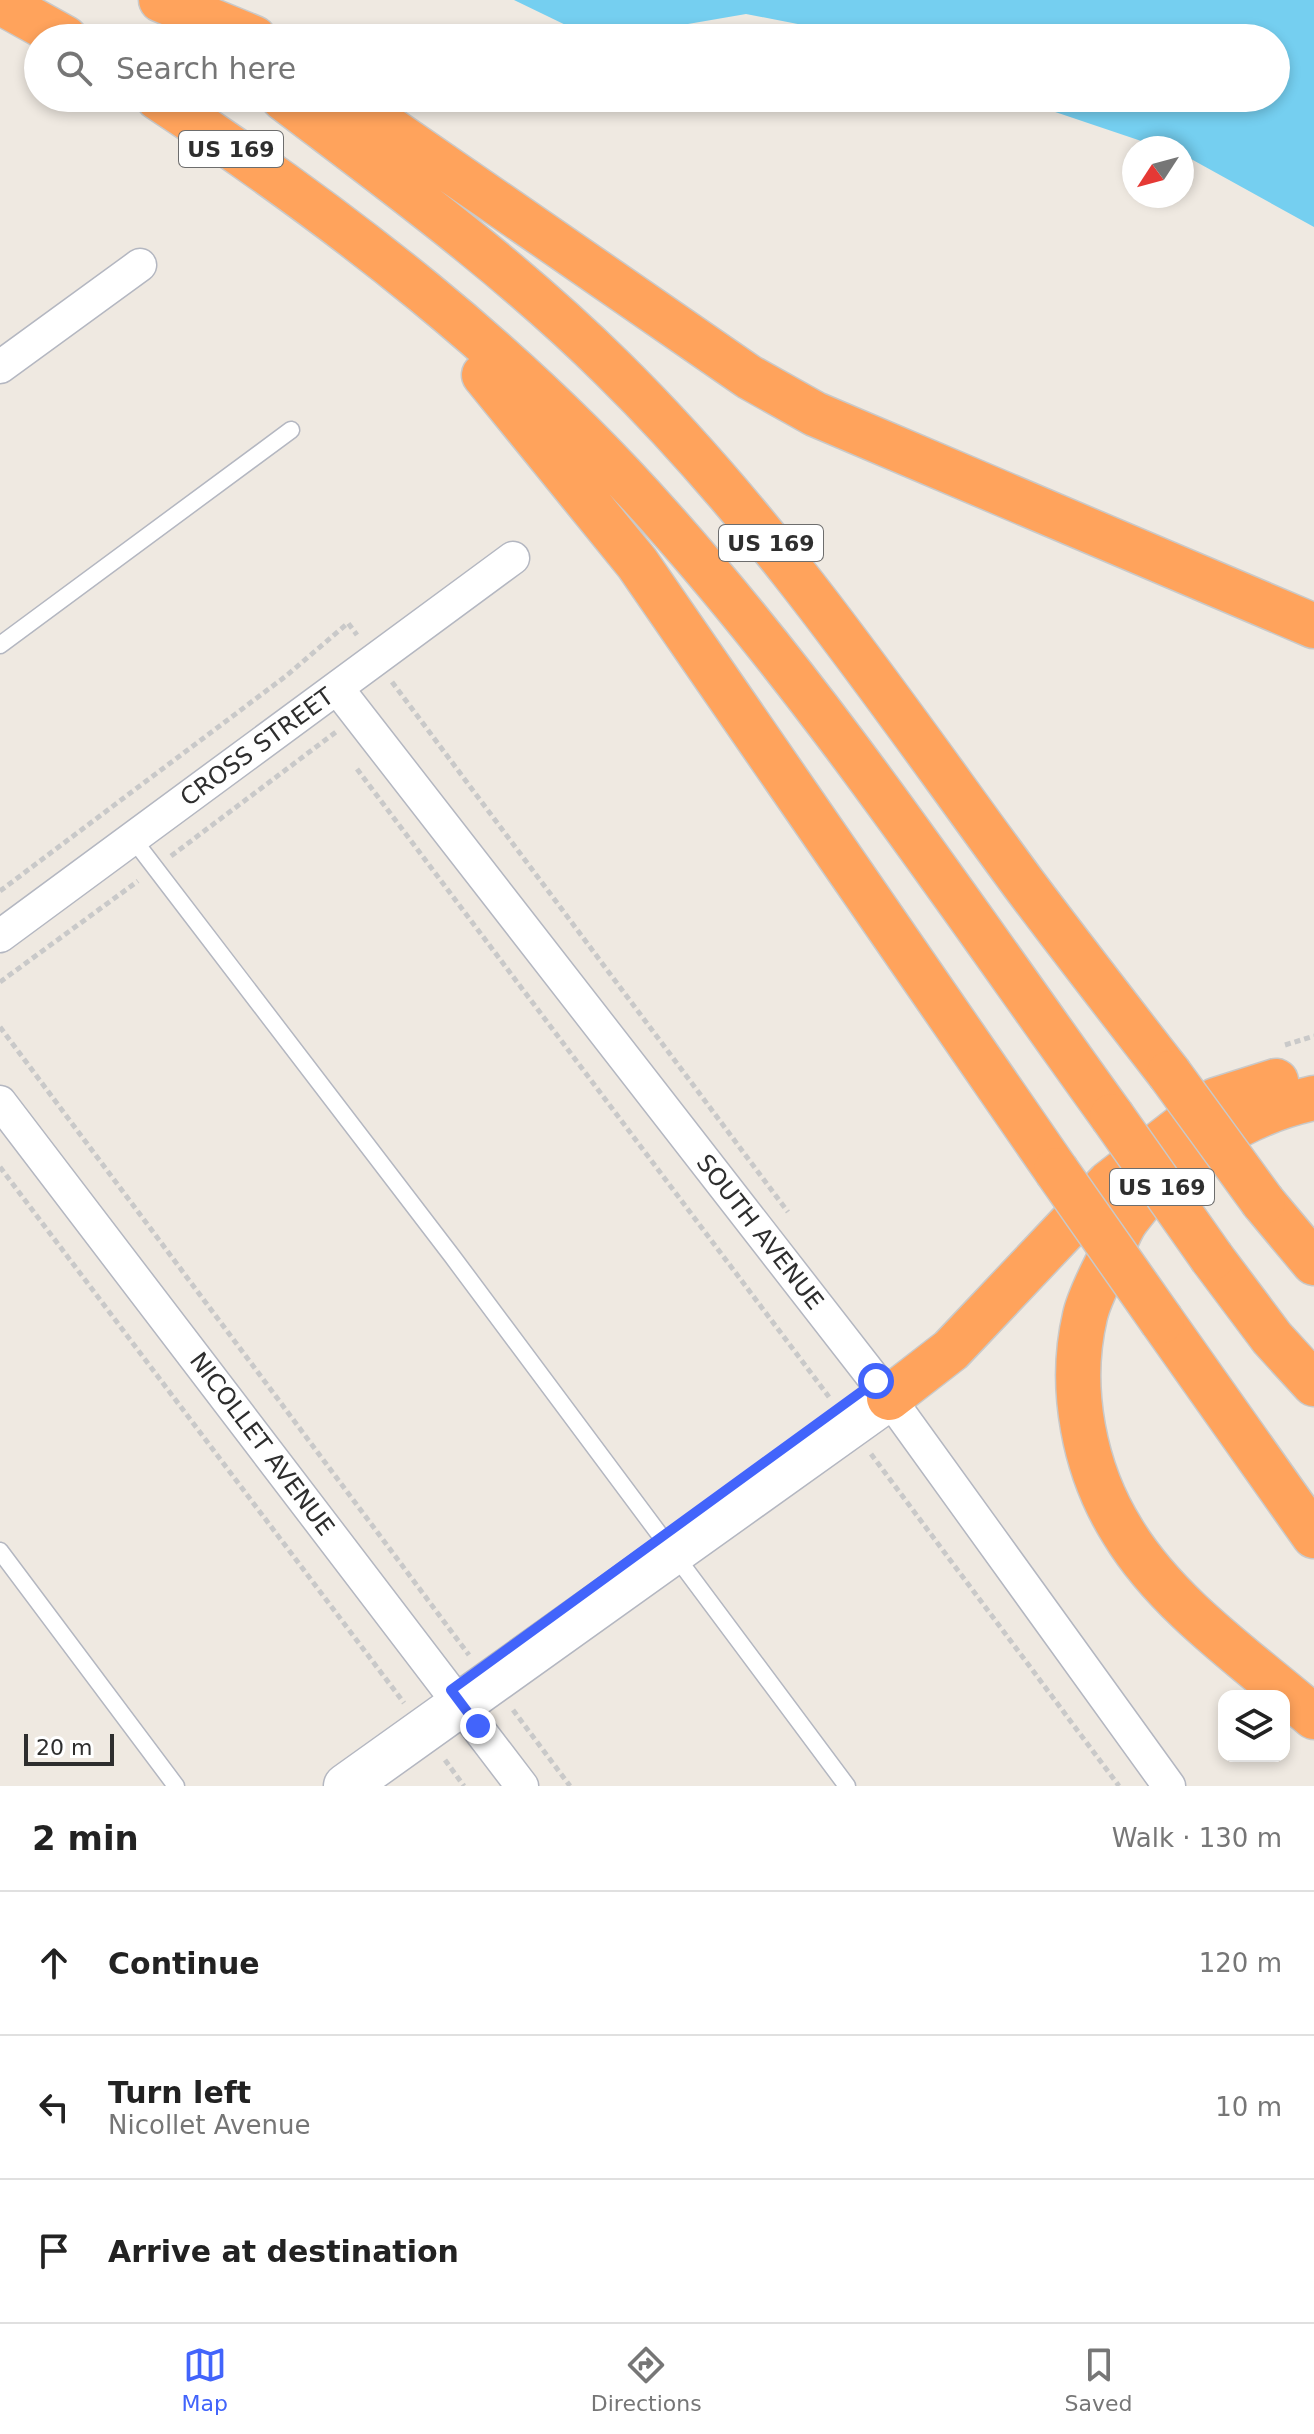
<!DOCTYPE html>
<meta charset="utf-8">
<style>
body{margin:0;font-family:"DejaVu Sans",sans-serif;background:#f6f6f6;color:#222}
.controls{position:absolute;right:24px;bottom:24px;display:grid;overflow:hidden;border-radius:16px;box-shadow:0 4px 12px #0003}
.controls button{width:72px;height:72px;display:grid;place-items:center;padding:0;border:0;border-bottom:2px solid #e0e0e0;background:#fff;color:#222;font:40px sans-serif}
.compass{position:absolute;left:1122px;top:136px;width:72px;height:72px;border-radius:50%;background:#fff;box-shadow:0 4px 12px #0003;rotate:234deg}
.scale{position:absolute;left:24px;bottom:20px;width:90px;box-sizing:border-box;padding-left:8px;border:4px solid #2e2e2e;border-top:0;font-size:22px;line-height:28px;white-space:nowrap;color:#2e2e2e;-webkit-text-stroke:6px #fff;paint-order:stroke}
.stop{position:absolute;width:24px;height:24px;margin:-18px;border:6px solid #4264fb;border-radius:50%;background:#fff}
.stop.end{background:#4264fb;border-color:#fff;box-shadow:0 2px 8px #0008}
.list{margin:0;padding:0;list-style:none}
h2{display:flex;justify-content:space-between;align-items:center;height:104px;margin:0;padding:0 32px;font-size:34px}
h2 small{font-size:26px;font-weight:400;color:#767676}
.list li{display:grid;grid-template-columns:52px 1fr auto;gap:24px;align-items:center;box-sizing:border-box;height:144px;padding:0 32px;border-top:2px solid #e0e0e0}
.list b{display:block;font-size:30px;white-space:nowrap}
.list p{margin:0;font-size:26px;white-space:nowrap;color:#767676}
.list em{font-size:26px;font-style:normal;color:#767676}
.icon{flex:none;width:44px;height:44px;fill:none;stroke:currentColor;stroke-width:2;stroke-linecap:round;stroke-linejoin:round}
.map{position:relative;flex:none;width:1314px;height:1786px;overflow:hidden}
.search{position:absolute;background:#fff;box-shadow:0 4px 12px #0003;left:24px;right:24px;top:24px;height:88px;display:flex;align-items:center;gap:20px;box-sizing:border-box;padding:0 28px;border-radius:44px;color:#767676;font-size:30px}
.sheet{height:536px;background:#fff}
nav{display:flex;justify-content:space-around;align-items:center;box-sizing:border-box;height:112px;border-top:2px solid #e0e0e0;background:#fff;font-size:22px;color:#767676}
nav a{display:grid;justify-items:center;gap:4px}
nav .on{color:#4264fb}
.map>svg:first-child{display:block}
.water{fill:#75cff0}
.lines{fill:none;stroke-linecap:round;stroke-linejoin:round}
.lane-casing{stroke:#b4b7c1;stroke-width:19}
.street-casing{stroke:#b4b7c1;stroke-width:35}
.secondary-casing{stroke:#b4b7c1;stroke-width:47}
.highway-casing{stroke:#c9c9c9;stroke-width:47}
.path{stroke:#c9c9c9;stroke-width:5;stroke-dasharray:6 4;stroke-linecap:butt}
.lane{stroke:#fff;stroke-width:16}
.street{stroke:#fff;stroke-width:32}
.secondary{stroke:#fff;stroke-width:44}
.highway{stroke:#ffa35c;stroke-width:44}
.highway-bridge-casing{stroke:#c9c9c9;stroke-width:47;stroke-linecap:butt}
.highway-bridge{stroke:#ffa35c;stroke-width:44}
.route{stroke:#4264fb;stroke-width:10}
.labels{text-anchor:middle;stroke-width:8;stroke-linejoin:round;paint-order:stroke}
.shield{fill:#fff;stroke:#6d6d6d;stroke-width:2}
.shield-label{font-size:22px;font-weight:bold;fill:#2e2e2e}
.street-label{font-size:24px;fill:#2e2e2e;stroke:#fff}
</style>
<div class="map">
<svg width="1314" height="1786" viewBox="0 0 1314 1786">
<rect width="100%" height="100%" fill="#efe9e1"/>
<path class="water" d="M514,0H1314V227L1182,154V148H1162L1014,98H1276V38H869L746,14L688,24L654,38H630L576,30Z"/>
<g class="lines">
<g class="lane-casing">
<path id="lane" d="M0,645L291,430
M133,839L452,1256L847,1786
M0,1551L176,1786"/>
</g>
<g class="street-casing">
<path id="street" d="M0,367L140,265
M337,688L889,1398L1169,1786
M0,936L513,558
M0,1102L522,1786"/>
</g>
<g class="secondary-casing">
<path id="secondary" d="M346,1786L889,1398"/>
</g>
<g class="highway-casing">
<path id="highway" d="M161,0L254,38
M0,2L65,38
M158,98C340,218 516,354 661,518C827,704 966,914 1112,1116
M283,98C396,184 511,268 612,368C771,524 892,705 1023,883C1071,947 1120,1010 1169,1073
M345,98L749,377L815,414L1314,626
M484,375L637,563L1056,1170
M1314,1098C1243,1113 1173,1158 1129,1217C1119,1229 1114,1247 1108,1261C1100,1278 1089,1298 1085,1316C1068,1388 1084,1470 1123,1532C1168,1606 1249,1661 1314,1717
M1263,1202L1314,1263
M1212,1258L1272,1338L1314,1384
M1162,1321L1314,1536
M889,1398L951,1350L1109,1183L1216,1100L1276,1081"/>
</g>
<path class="path" d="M392,682L788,1212
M357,769L829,1397
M171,856L336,732
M0,891L286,676L348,623L357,635
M0,982L138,881
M0,1027L469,1655
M1285,1045L1314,1036
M0,1167L404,1703
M871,1454L1119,1786
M513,1710L570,1786
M445,1760L464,1786"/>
<use href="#lane" class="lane"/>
<use href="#street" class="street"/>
<use href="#secondary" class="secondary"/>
<use href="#highway" class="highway"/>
<g class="highway-bridge-casing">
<path id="highway-bridge" d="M1169,1073L1263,1202
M1112,1116L1212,1258
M1056,1170L1162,1321"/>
</g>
<use href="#highway-bridge" class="highway-bridge"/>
</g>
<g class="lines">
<path class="route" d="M478,1726L451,1690L876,1381"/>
</g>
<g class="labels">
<g class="shield">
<rect x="179" y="131" width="104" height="36" rx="6"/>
<rect x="719" y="525" width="104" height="36" rx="6"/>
<rect x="1110" y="1169" width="104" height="36" rx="6"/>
</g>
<g class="shield-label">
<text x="231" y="157">US 169</text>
<text x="771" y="551">US 169</text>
<text x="1162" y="1195">US 169</text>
</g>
<g class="street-label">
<text transform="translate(257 747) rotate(-36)" y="8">CROSS STREET</text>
<text transform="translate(760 1232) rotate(52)" y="8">SOUTH AVENUE</text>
<text transform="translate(262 1444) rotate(53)" y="8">NICOLLET AVENUE</text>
</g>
</g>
</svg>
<div class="controls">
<button><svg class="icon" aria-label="layers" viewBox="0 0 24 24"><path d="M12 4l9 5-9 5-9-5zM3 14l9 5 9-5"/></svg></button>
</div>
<svg class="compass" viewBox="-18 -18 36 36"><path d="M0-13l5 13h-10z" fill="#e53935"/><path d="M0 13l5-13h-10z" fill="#767676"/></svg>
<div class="scale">20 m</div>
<div class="stop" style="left:876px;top:1381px"></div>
<div class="stop end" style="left:478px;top:1726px"></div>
<div class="search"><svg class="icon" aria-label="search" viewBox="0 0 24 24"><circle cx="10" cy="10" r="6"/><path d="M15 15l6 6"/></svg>Search here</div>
</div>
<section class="sheet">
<h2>2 min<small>Walk · 130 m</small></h2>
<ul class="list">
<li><svg class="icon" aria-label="ahead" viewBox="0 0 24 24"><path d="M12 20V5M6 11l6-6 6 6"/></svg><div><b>Continue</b></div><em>120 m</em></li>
<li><svg class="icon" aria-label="left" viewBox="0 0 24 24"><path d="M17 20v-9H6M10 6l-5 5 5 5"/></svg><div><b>Turn left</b><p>Nicollet Avenue</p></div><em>10 m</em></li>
<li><svg class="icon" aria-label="arrive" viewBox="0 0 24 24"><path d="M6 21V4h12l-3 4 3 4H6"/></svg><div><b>Arrive at destination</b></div></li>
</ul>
</section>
<nav>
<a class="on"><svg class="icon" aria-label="map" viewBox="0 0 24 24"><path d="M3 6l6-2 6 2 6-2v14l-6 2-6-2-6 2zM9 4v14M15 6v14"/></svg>Map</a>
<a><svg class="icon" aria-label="directions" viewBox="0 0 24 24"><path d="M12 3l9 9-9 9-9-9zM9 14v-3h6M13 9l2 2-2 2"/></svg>Directions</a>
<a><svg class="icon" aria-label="saved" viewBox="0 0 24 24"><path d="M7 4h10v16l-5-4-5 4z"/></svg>Saved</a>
</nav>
